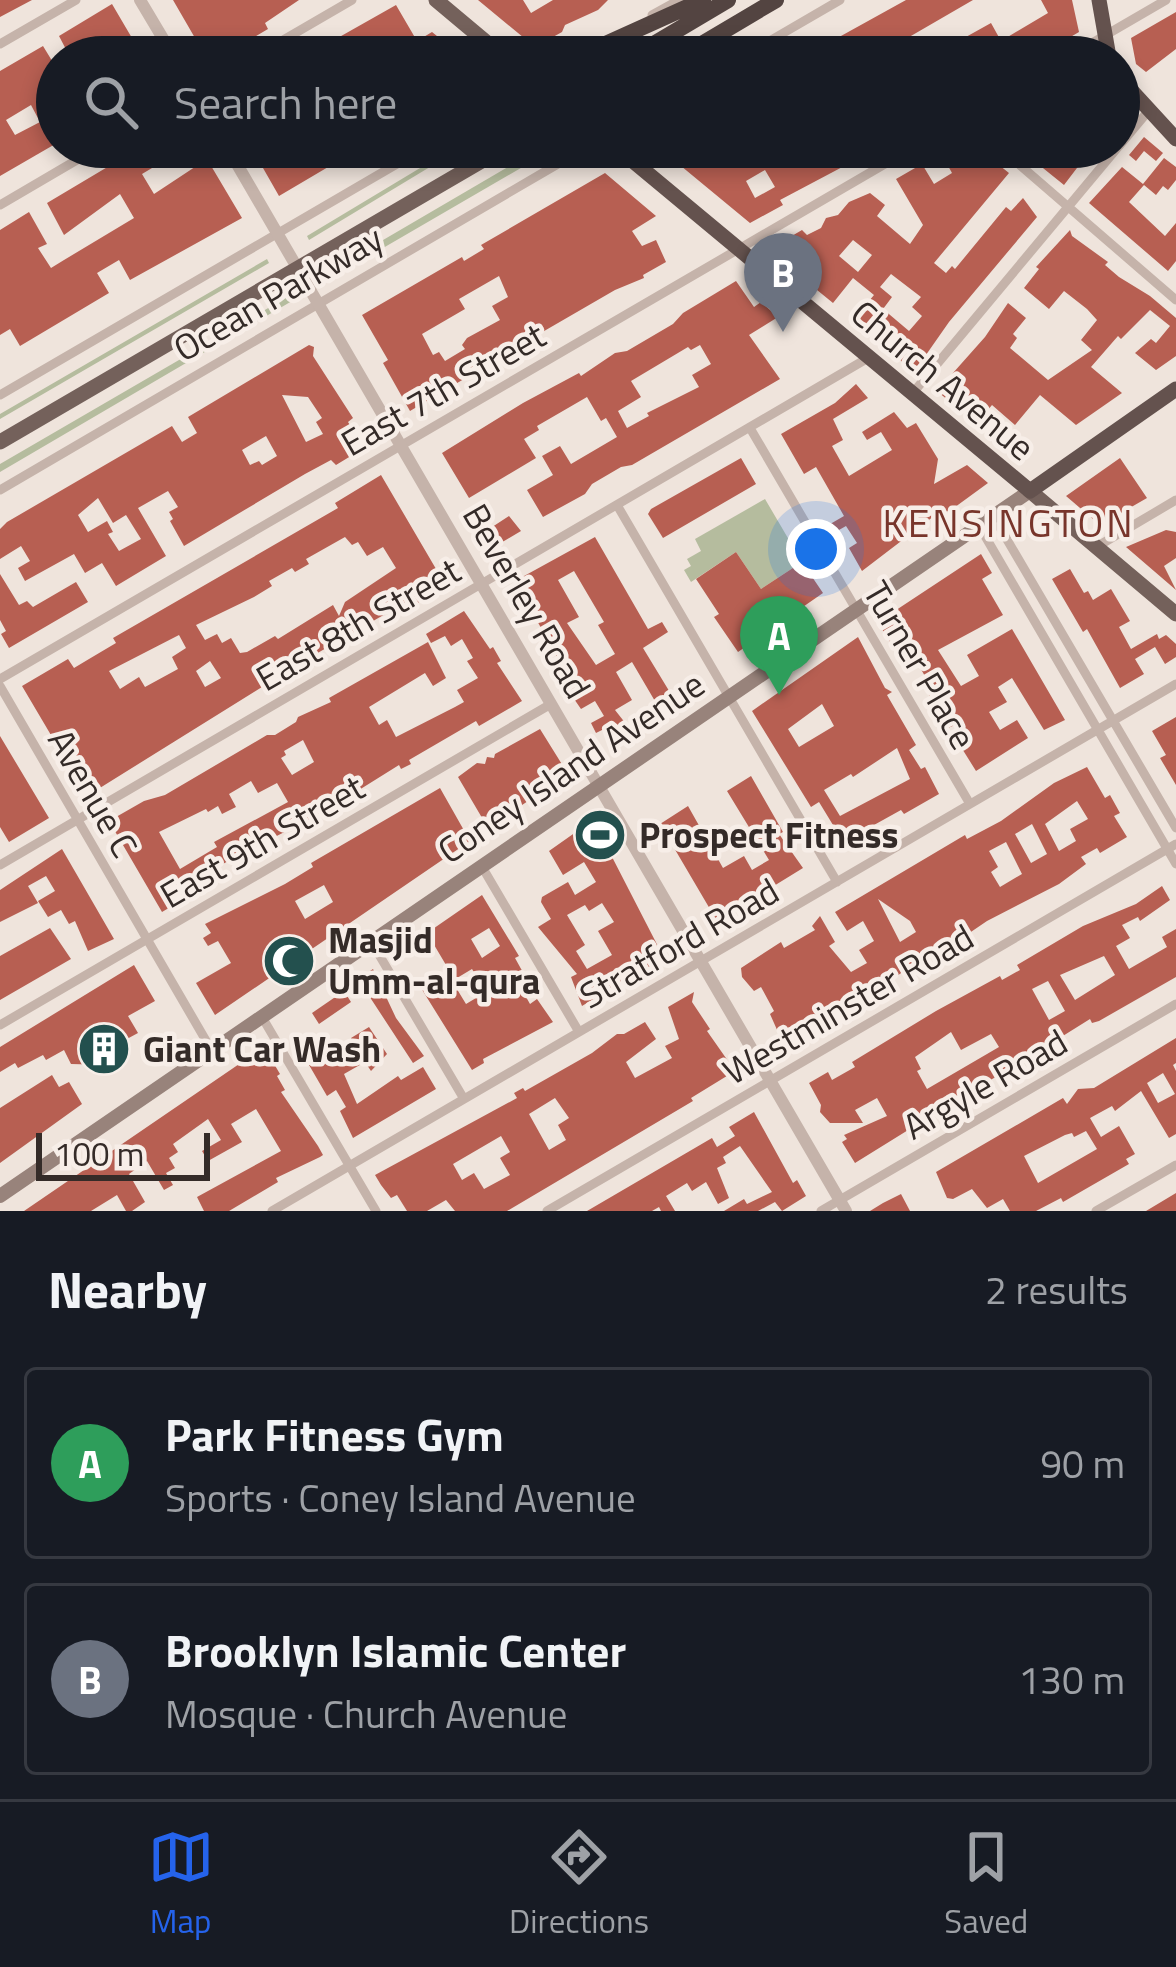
<!DOCTYPE html>
<meta charset="utf-8">
<style>
body{margin:0;font-family:"Titillium Web",sans-serif;background:#20242c;color:#f1f3f6}
.scale{position:absolute;left:36px;bottom:30px;width:174px;box-sizing:border-box;padding-left:12px;border:6px solid #342b28;border-top:0;font-size:33px;line-height:42px;white-space:nowrap;color:#342b28;-webkit-text-stroke:9px #f7eee8;paint-order:stroke}
.you{position:absolute;left:816px;top:549px;width:42px;height:42px;margin:-30px;border:9px solid #fff;border-radius:50%;background:#1a73e8;box-shadow:0 0 0 18px #1a73e833}
.badge{display:grid;place-items:center;width:78px;height:78px;border-radius:50%;background:#2563eb;color:#fff;font-size:39px;font-weight:700}
.pin{position:absolute;translate:-50% -99px;filter:drop-shadow(0 3px 6px #0008)}
.pin::after{content:'';position:absolute;top:63px;width:42px;height:36px;background:inherit;clip-path:polygon(0 0,100% 0,50% 100%)}
.list{margin:0;padding:0;list-style:none}
h2{display:flex;justify-content:space-between;align-items:center;height:156px;margin:0;padding:0 48px;font-size:51px}
h2 small{font-size:39px;font-weight:400;color:#9ea1a6}
.list li{display:grid;grid-template-columns:78px 1fr auto;gap:36px;align-items:center;box-sizing:border-box;height:192px;margin:0 24px 24px;padding:0 24px;border:3px solid #363941;border-radius:12px}
.list b{display:block;font-size:45px;white-space:nowrap}
.list p{margin:0;font-size:39px;white-space:nowrap;color:#9ea1a6}
.list em{font-size:39px;font-style:normal;color:#9ea1a6}
.icon{flex:none;width:66px;height:66px;fill:none;stroke:currentColor;stroke-width:2;stroke-linecap:round;stroke-linejoin:round}
.map{position:relative;flex:none;width:1176px;height:1211px;overflow:hidden}
.search{position:absolute;background:#171b24;box-shadow:0 6px 18px #0003;left:36px;right:36px;top:36px;height:132px;display:flex;align-items:center;gap:30px;box-sizing:border-box;padding:0 42px;border-radius:66px;color:#9ea1a6;font-size:45px}
.sheet{height:588px;background:#171b24}
nav{display:flex;justify-content:space-around;align-items:center;box-sizing:border-box;height:168px;border-top:3px solid #363941;background:#171b24;font-size:33px;color:#9ea1a6}
nav a{display:grid;justify-items:center;gap:6px}
nav .on{color:#2563eb}
.map>svg:first-child{display:block}
.green{fill:#b5bc9e}
.building{fill:#b75f52;fill-rule:evenodd}
.lines{fill:none;stroke-linecap:round;stroke-linejoin:round}
.minor{stroke:#c5b3aa;stroke-width:9}
.tertiary{stroke:#c5b3aa;stroke-width:12}
.secondary{stroke:#98837b;stroke-width:14}
.primary{stroke:#74615b;stroke-width:15}
.trunk{stroke:#64524e;stroke-width:15}
.motorway{stroke:#534441;stroke-width:16}
.labels{text-anchor:middle;stroke-width:9;stroke-linejoin:round;paint-order:stroke}
.street-label{font-size:36px;fill:#342b28;stroke:#f7eee8}
.poi-label{font-size:36px;font-weight:bold;fill:#342b28;stroke:#f7eee8;text-anchor:start}
.neighbourhood-label{font-size:39px;letter-spacing:3px;fill:#78352b;stroke:#f7eee8}
</style>
<div class="map">
<svg width="1176" height="1211" viewBox="0 0 1176 1211">
<rect width="100%" height="100%" fill="#efe4dc"/>
<path class="green" d="M455,147H463L309,240L307,236Z
M542,147H557L328,280L325,274Z
M267,259L269,263L0,419V414Z
M289,296L292,301L0,472V464Z
M765,499L802,562L761,589L736,552L691,582L684,570L691,566L687,559L701,551L695,539Z"/>
<path class="building" d="M0,0H32L0,17Z
M173,0H299L265,23L268,29L221,57H206Z
M478,0H523L531,13L553,0H608L598,10L565,25L562,32L535,47Z
M906,0H973L904,40L914,57H895L890,48L875,57H803Z
M1041,0H1072L1079,32L1062,42L1059,38L1026,57H930L991,23L1001,41L1048,13Z
M112,4L139,50L127,57H70L59,36Z
M396,5L417,41L432,32L463,57H412L408,50L386,57L379,45L358,57H304Z
M1176,12V49L1146,72L1136,64L1131,38Z
M43,46L57,69V143L0,176V71ZM31,105L40,122L15,135L6,120Z
M1144,137L1163,153L1156,161L1144,151L1136,161L1129,155Z
M141,147H162L145,157L152,168L142,174L154,194L207,159L242,218L130,280L119,260L97,273L109,293L20,346L10,329L0,335V230L29,212L47,244L38,248L51,268L64,260L134,218L120,194L64,235L47,203Z
M251,147H303L309,154L320,147H362L279,196Z
M658,147H687L701,158L719,147H779L786,160L808,147H866L845,160L848,164L780,200L783,205L750,223ZM765,170L775,187L755,198L746,181Z
M952,147H972L983,167L994,161L1009,173L934,263L946,273L952,266L955,269L1006,207L1011,211L1023,198L1037,217L949,322L914,372L853,320L874,295L853,278L833,303L768,250L802,230L807,235L821,228L826,218L838,215L849,202L870,193L885,205L877,216L910,244L923,225L896,179L922,164L934,184L952,173L941,153ZM853,240L872,255L858,272L839,256ZM891,274L921,297L912,307L922,316L909,331L883,309L892,297L880,287Z
M1056,147H1093L1064,185L1033,160L1039,152L1047,158Z
M1164,158L1176,167V180L1168,190L1163,186L1156,195L1144,185L1129,202L1165,236L1176,223V261L1168,271L1089,203L1122,167L1143,184Z
M605,173L656,216L632,231L642,246L656,240L666,262L643,275L644,278L615,290L520,345L518,342L504,349L495,355L496,360L410,411L383,363L388,360L362,315L462,257L464,261L484,249L481,245ZM499,276L508,297L492,306L500,320L467,338L462,345L465,349L445,361L439,352L433,355L422,334L465,309L459,299Z
M1070,230L1072,236L1108,262L1105,265L1119,277L1150,296L1176,318V356L1156,370L1135,353L1151,339L1156,343L1170,326L1150,310L1121,339L1118,336L1091,367L1122,393L1076,425L1040,395L1015,425L992,405L987,411L978,403L967,416L937,391L985,337L1008,303L1026,318L1013,334L1017,338L1010,348L1048,380L1092,350L1081,340L1097,320L1087,309L1064,291L1049,309L1024,288L1039,269L1036,267Z
M736,281L754,307L761,302L778,317L749,335L780,379L632,465L621,467L592,484L585,494L543,517L527,490L553,475L542,456L560,446L571,464L617,437L606,418L601,421L587,397L537,426L539,430L524,439L536,458L469,498L442,453L523,403L579,373L581,376L615,353L627,351L673,324L683,313ZM700,345L711,364L692,375L699,387L647,413L649,416L627,428L618,411L641,397L631,381L688,347L691,350Z
M309,345L314,347L313,356L353,418L348,422L364,448L336,465L331,460L305,474L184,546L170,521L173,519L169,512L178,507L168,491L138,508L166,556L116,586L102,563L85,573L74,554L25,581L18,568L30,561L21,546L0,559V529L7,522L172,426L182,442L197,433L188,417ZM282,395L308,397L322,418L316,422L323,434L306,442ZM266,436L277,456L262,465L259,461L250,465L242,450ZM98,498L113,523L126,515L141,539L119,551L108,534L113,532L107,521L88,532L78,515Z
M856,384L868,398L833,419L843,440L832,446L849,476L892,450L881,432L867,440L862,432L894,412L907,428L916,423L938,459L934,484L967,465L988,483L951,510L934,516L862,571L849,548L857,543L846,526L830,535L825,527L844,516L816,467L804,474L781,434L835,403Z
M741,458L756,484L663,538L648,514L651,509Z
M1120,458L1147,498L1100,525L1066,496Z
M381,475L446,586L416,604L413,598L302,662L87,796L22,686L68,659L74,668L89,659L116,643L113,638L338,508L335,503ZM345,537L352,545L358,542L367,556L383,547L396,568L345,602L339,616L333,605L278,639L275,636L247,652L240,653L231,638L222,643L217,634L205,640L196,625L254,597L272,586L269,581L292,568L295,572L309,564L306,559ZM179,635L186,648L172,657L178,669L145,687L139,677L120,689L109,671ZM210,661L221,678L205,687L196,671Z
M509,516L521,531L494,547L486,531Z
M1166,530L1176,532V558L1164,566L1176,590L1126,547Z
M595,537L648,629L662,622L668,632L643,648L674,699L659,708L632,662L616,672L632,700L615,710L630,729L621,736L612,725L596,733L591,723L604,716L595,701L581,709L572,696L565,686L571,682L515,581ZM574,571L604,622L598,625L615,654L596,665L567,623L579,617L558,580Z
M736,552L761,589L802,562L823,593L738,652L714,617L719,614L696,579Z
M981,554L992,573L982,579L1003,615L938,650L961,686L979,676L967,655L1012,629L1065,720L1044,730L1012,678L998,687L1007,702L989,712L1000,730L1017,720L1028,738L976,771L961,747L967,744L955,725L948,728L926,690L931,687L917,662L906,669L878,622Z
M1070,569L1084,593L1088,591L1093,600L1111,589L1130,621L1119,627L1131,649L1157,634L1159,639L1166,635L1176,644V657L1165,664L1155,647L1135,659L1144,674L1120,688L1087,629L1083,632L1052,579Z
M0,574L19,605L27,601L33,607L76,582L88,602L9,648L1,634L6,631L0,620Z
M464,611L490,649L493,647L501,661L497,663L522,701L479,726L476,721L409,760L411,764L401,769L399,765L327,810L213,869L210,875L204,874L199,880L185,879L194,893L162,912L109,821L144,801L165,795L267,735H275L296,722L298,717L331,702L329,698L428,642L446,678L433,686L425,673L369,707L379,725L387,720L396,737L455,707L464,702L457,690L478,678L467,661L473,658L462,639L451,646L445,636L431,643L426,634ZM303,740L314,762L292,775L281,758L286,755L284,751ZM251,781L258,793L277,783L288,802L214,842L217,847L180,869L159,832L206,809L208,812L218,806L222,814L236,807L229,794Z
M858,637L885,688L892,692L887,695L916,745L909,750L921,769L925,767L939,794L904,814L901,810L874,825L878,831L840,849L828,828L833,825L819,802L811,807L752,711ZM822,704L834,726L799,747L788,729ZM897,748L910,779L840,816L824,790L851,774L853,777Z
M1176,717V785L1160,758L1166,755L1152,731Z
M540,729L568,774L488,828L458,777L477,763L485,764L487,757L494,758L495,754Z
M0,736L49,818L9,842L0,827Z
M1087,767L1105,798L1110,795L1120,813L1114,816L1127,837L1100,853L1097,848L1081,857L1086,864L1059,884L987,921L937,955L934,951L858,1002L782,1041L770,1014L774,1011L761,987L754,991L742,977L741,968L781,942L784,948L815,930L812,926L820,916L835,942L829,946L851,972L867,963L859,950L874,941L863,921L847,931L835,912L965,835L967,839L1001,821L1054,783ZM1077,801L1088,819L1070,829L1076,841L1059,851L1045,824ZM1032,824L1047,854L1031,863L1015,834ZM1006,842L1022,874L1000,887L991,872L998,867L989,851ZM878,899L910,921L916,932L900,942Z
M751,776L783,832L779,834L803,868L717,921L660,824L688,806L723,868L744,856L752,870L769,860L727,791Z
M440,788L470,841L215,1015L196,983L231,963L218,941L208,946L203,938L211,933L205,924L285,884L313,867L311,863ZM324,885L333,902L305,919L295,901Z
M593,820L664,958L646,969L639,961L618,973L621,982L582,1006L571,977L577,974L538,927L551,919L541,902L542,897L568,882L575,895L596,882L584,862L563,875L549,851ZM602,903L614,922L598,931L612,955L587,969L576,951L585,945L567,915L585,905L589,911Z
M62,849L114,939L88,951L75,921L69,924L61,910L48,917L38,901L55,891L46,876L28,886L38,903L0,922V890Z
M1162,886L1170,900L1140,921L1138,917L1122,925L1130,938L1116,946L1129,969L1167,947L1162,937L1176,929V977L1099,1021L1092,1023L1090,1019L1050,1044L1053,1049L1034,1060L1032,1056L963,1096L855,1163L842,1142L847,1139L844,1135L887,1116L877,1098L855,1110L863,1123H830L820,1112L821,1105L809,1083L828,1072L832,1080L855,1067L852,1062L936,1011L1000,976L1002,980L1020,970L1017,965L1083,926L1136,904ZM1104,956L1115,975L1075,1000L1060,975ZM1048,981L1065,1011L1049,1020L1032,989ZM951,1032L961,1050L991,1034L999,1047L927,1089L917,1071L921,1069L915,1057Z
M482,895L519,956L515,958L525,976L517,981L530,1004L537,999L553,1022L483,1059L484,1063L472,1070L421,988L449,970L427,933ZM489,928L500,946L482,958L471,939ZM472,969L486,992L466,1004L452,981Z
M50,928L71,959L0,1000V956Z
M134,965L155,1001L128,1016L138,1033L125,1040L122,1058L109,1065L71,1064L64,1050L46,1060L43,1055L18,1068L15,1063L0,1072V1047Z
M373,969L396,1018L424,1056L413,1063L358,979Z
M344,991L351,1002L319,1024L312,1013Z
M694,992L692,1002L710,1029L707,1031L735,1071L691,1098L693,1101L507,1211H455L446,1200L427,1211H407L397,1195L391,1198L381,1185L375,1175L517,1098L514,1093L523,1088L525,1091L592,1053L617,1034H624L645,1022L656,1039L626,1062L635,1078L672,1058L665,1046L679,1039L668,1007ZM555,1098L569,1118L558,1125L566,1140L549,1150L529,1114ZM501,1136L510,1152L500,1158L510,1175L484,1189L474,1173L462,1180L453,1164Z
M369,1027L387,1054L371,1071L365,1062L344,1074L357,1104L398,1076L401,1080L423,1067L436,1089L353,1138L340,1111L346,1107L336,1090L327,1096L305,1058L323,1048L335,1066L360,1052L351,1038Z
M1176,1038V1063L1173,1065L1176,1071V1134L1169,1138L1141,1091L1115,1111L1112,1106L1090,1118L1101,1137L1119,1126L1135,1154L1126,1159L1129,1164L1063,1202L1061,1198L1036,1211H1010L1003,1199L987,1208L972,1189L953,1199L947,1198L936,1172L1063,1098L1067,1104L1078,1089L1094,1088ZM1163,1073L1175,1094L1158,1103L1147,1083ZM1086,1131L1097,1149L1038,1183L1024,1156L1065,1135L1072,1133L1074,1137Z
M264,1047L280,1074L277,1076L285,1090L281,1092L318,1146L323,1155L320,1157L276,1178L278,1182L229,1211H204L197,1197L281,1151L256,1109L231,1124L242,1142L208,1161L202,1151L221,1140L208,1119L173,1144L178,1152L169,1158L175,1168L166,1173L173,1185L164,1190L147,1161L129,1174L145,1202L132,1211H126L117,1195L91,1211H24Z
M52,1075L59,1087L69,1082L82,1104L0,1163V1108Z
M754,1112L793,1183L797,1180L806,1196L782,1211L775,1202L758,1211H724L744,1199L747,1204L772,1192L740,1146L723,1157L726,1163L717,1168L729,1198L718,1204L706,1182L692,1191L687,1183L666,1196L675,1211H661L659,1207L652,1211H587L712,1138L717,1147L735,1136L729,1127Z
M1176,1193V1211H1146Z
M901,1194L910,1211H870L883,1203Z"/>
<g class="lines">
<path class="minor" d="M652,15L679,0
M0,44L76,0
M254,57L352,0
M583,57L602,46
M742,57L840,0
M1068,57L1166,0
M1119,146L1150,109
M999,147L1176,300
M0,205L99,147
M912,394L1118,147
M0,395L426,147
M750,428L970,804
M0,490L587,147
M617,505L837,882
M992,514L1176,828
M978,524L1176,864
M1098,546L1176,500
M0,679L914,147
M0,686L212,1051
M0,865L868,358
M481,865L579,1032
M371,941L464,1099
M262,1017L376,1211
M0,1025L551,704
M272,1211L1176,684
M547,1211L1176,844
M821,1211L1176,1004
M1096,1211L1176,1165"/>
<path class="tertiary" d="M140,0L174,57
M227,147L846,1211"/>
<path class="secondary" d="M0,1196L1030,491"/>
<path class="primary" d="M436,0L504,57
M0,442L485,159L517,147
M1030,491L1176,614"/>
<path class="trunk" d="M1099,0L1109,57
M1119,77L1176,139
M616,147L1030,491L1176,389"/>
<path class="motorway" d="M601,46L703,0
M632,57L728,0
M680,57L776,0"/>
</g>
<defs>
<g id="stadium-disc" transform="scale(2.7)"><circle r="9.5" fill="#23504e" stroke="#f7eee8"/><path d="M0-5a6.5 5 0 1 0 0 10a6.5 5 0 1 0 0-10ZM-3.5-1.8h7v3.6h-7Z" fill="#fff"/></g>
<g id="mosque-disc" transform="scale(2.7)"><circle r="9.5" fill="#23504e" stroke="#f7eee8"/><path d="M3.5-4.9A6 6 0 1 0 3.5 4.9A5 5 0 1 1 3.5-4.9Z" fill="#fff"/></g>
<g id="building-disc" transform="scale(2.7)"><circle r="9.5" fill="#23504e" stroke="#f7eee8"/><path d="M-4-6H4V6H1V3H-1V6H-4ZM-2.5-4.3h1.7v1.8h-1.7ZM.8-4.3h1.7v1.8H.8ZM-2.5-1h1.7V.8h-1.7ZM.8-1h1.7V.8H.8Z" fill="#fff"/></g>
</defs>
<g fill-rule="evenodd">
<use href="#stadium-disc" x="600" y="835"/>
<use href="#mosque-disc" x="289" y="961"/>
<use href="#building-disc" x="104" y="1049"/>
</g>
<g class="labels">
<g class="street-label">
<text transform="translate(278 293) rotate(-30)" y="13">Ocean Parkway</text>
<text transform="translate(943 380) rotate(40)" y="13">Church Avenue</text>
<text transform="translate(443 389) rotate(-30)" y="13">East 7th Street</text>
<text transform="translate(527 601) rotate(60)" y="13">Beverley Road</text>
<text transform="translate(358 624) rotate(-30)" y="13">East 8th Street</text>
<text transform="translate(920 665) rotate(60)" y="13">Turner Place</text>
<text transform="translate(571 767) rotate(-34)" y="13">Coney Island Avenue</text>
<text transform="translate(93 793) rotate(60)" y="13">Avenue C</text>
<text transform="translate(262 841) rotate(-30)" y="13">East 9th Street</text>
<text transform="translate(679 943) rotate(-30)" y="13">Stratford Road</text>
<text transform="translate(848 1004) rotate(-30)" y="13">Westminster Road</text>
<text transform="translate(985 1084) rotate(-30)" y="13">Argyle Road</text>
</g>
<g class="poi-label">
<text x="639" y="848">Prospect Fitness</text>
<text x="328" y="953">Masjid<tspan x="328" dy="41">Umm-al-qura</tspan></text>
<text x="143" y="1062">Giant Car Wash</text>
</g>
<g class="neighbourhood-label">
<text x="1009" y="537">KENSINGTON</text>
</g>
</g>
</svg>
<div class="scale">100 m</div>
<div class="you"></div>
<div class="pin badge" style="left:779px;top:695px;background:#2e9e5b">A</div>
<div class="pin badge" style="left:783px;top:332px;background:#6b7280">B</div>
<div class="search"><svg class="icon" aria-label="search" viewBox="0 0 24 24"><circle cx="10" cy="10" r="6"/><path d="M15 15l6 6"/></svg>Search here</div>
</div>
<section class="sheet">
<h2>Nearby<small>2 results</small></h2>
<ul class="list">
<li><span class="badge" style="background:#2e9e5b">A</span><div><b>Park Fitness Gym</b><p>Sports · Coney Island Avenue</p></div><em>90 m</em></li>
<li><span class="badge" style="background:#6b7280">B</span><div><b>Brooklyn Islamic Center</b><p>Mosque · Church Avenue</p></div><em>130 m</em></li>
</ul>
</section>
<nav>
<a class="on"><svg class="icon" aria-label="map" viewBox="0 0 24 24"><path d="M3 6l6-2 6 2 6-2v14l-6 2-6-2-6 2zM9 4v14M15 6v14"/></svg>Map</a>
<a><svg class="icon" aria-label="directions" viewBox="0 0 24 24"><path d="M12 3l9 9-9 9-9-9zM9 14v-3h6M13 9l2 2-2 2"/></svg>Directions</a>
<a><svg class="icon" aria-label="saved" viewBox="0 0 24 24"><path d="M7 4h10v16l-5-4-5 4z"/></svg>Saved</a>
</nav>
